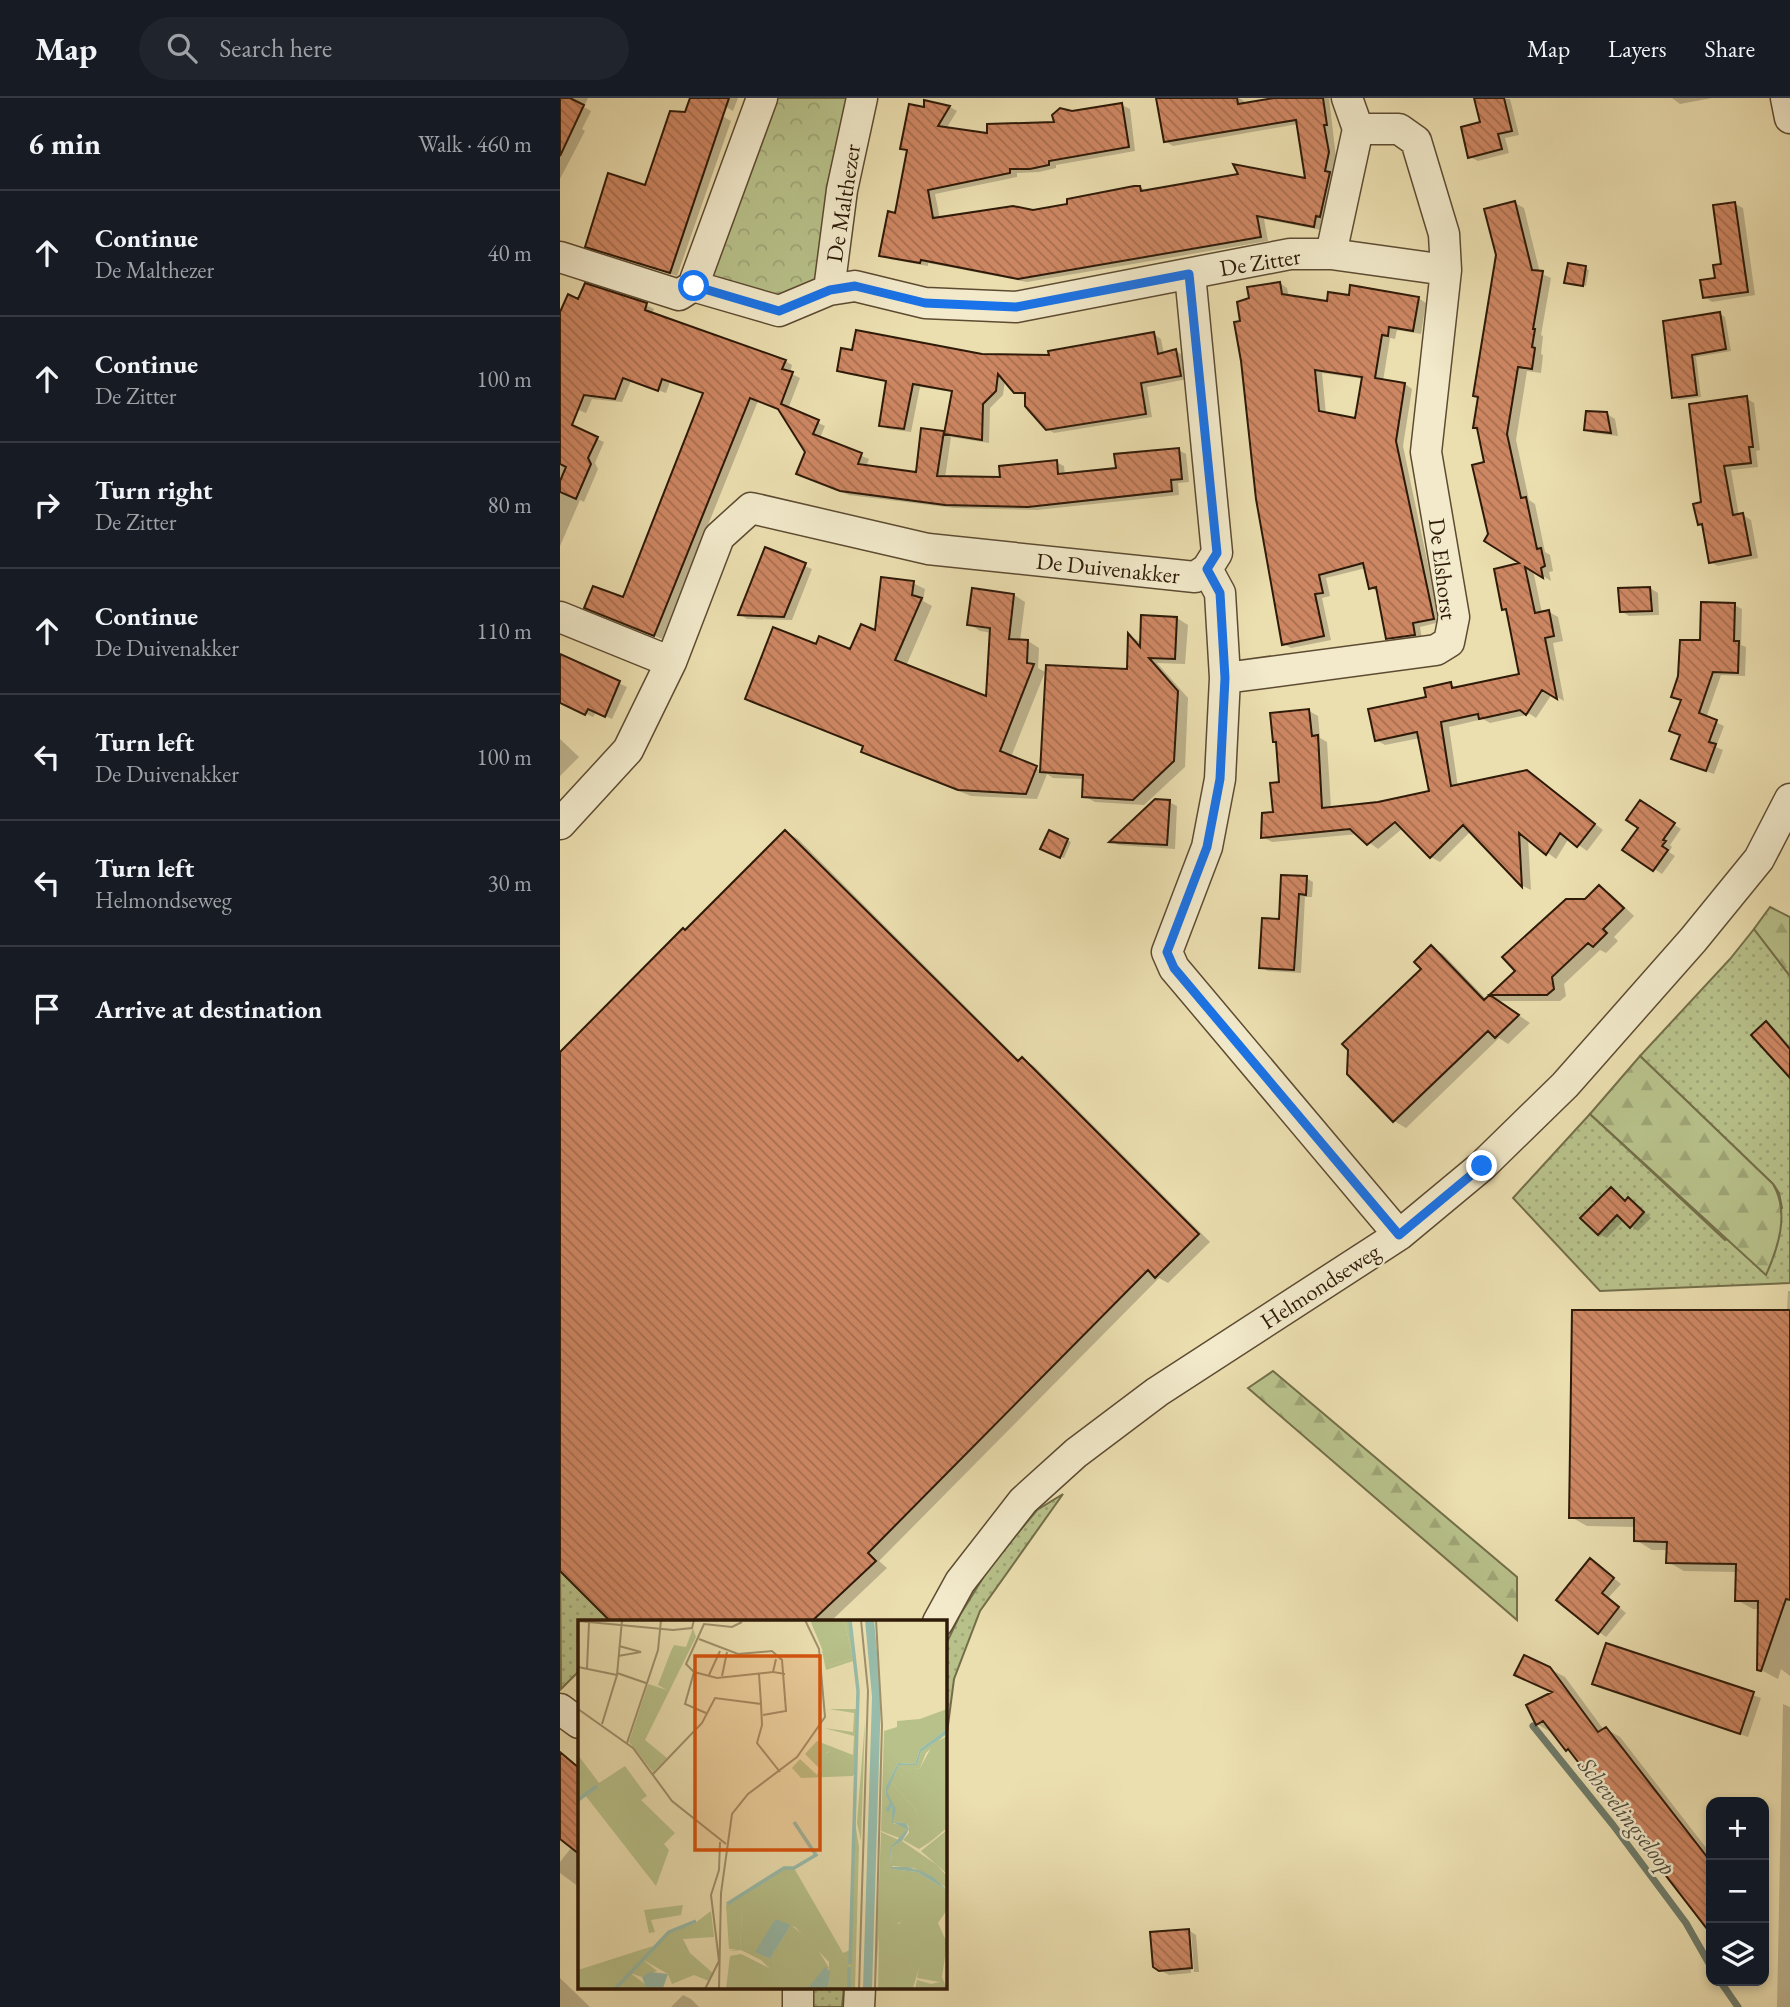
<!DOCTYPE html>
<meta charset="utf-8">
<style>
body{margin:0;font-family:"EB Garamond",serif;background:#20242c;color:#f1f3f6}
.controls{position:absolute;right:21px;bottom:21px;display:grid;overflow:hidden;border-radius:14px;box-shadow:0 4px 10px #0003}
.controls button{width:63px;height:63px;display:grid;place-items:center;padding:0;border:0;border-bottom:2px solid #363941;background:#171b24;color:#f1f3f6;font:35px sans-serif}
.stop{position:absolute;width:21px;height:21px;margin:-16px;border:5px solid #1a73e8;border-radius:50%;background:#fff}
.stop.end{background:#1a73e8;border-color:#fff;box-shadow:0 2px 7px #0008}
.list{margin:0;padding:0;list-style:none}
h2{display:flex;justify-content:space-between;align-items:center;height:91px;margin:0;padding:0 28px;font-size:30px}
h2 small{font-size:23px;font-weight:400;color:#9ea1a6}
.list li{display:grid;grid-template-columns:46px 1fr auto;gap:21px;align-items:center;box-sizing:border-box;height:126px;padding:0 28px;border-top:2px solid #363941}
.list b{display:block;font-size:26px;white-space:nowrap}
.list p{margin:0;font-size:23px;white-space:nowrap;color:#9ea1a6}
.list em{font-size:23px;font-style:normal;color:#9ea1a6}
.icon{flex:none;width:38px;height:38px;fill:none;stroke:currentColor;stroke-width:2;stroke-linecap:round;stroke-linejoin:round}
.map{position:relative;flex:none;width:1230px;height:1909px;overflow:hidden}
header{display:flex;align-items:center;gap:42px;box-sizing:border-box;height:98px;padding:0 35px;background:#171b24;border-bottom:2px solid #363941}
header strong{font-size:33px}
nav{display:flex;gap:38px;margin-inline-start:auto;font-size:24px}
.search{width:490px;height:63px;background:#20242c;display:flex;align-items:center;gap:18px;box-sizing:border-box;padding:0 24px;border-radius:38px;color:#9ea1a6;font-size:26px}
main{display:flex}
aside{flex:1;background:#171b24}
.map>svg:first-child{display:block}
.grass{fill:url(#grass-dots);stroke:#736e49;stroke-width:2}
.forest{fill:url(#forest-firs);stroke:#736e49;stroke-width:2}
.park{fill:url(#park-crowns);stroke:#736e49;stroke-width:2}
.shadow{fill:#0003;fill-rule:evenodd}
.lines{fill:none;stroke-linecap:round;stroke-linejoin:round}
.stream{stroke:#6e7b6a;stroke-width:7}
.building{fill:url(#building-back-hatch);stroke:#2e1a08;stroke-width:2;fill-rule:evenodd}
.minor-casing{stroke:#5d4b32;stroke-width:33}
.minor{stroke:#f2eacb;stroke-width:30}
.route{stroke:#1a73e8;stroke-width:9}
.labels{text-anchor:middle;stroke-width:5;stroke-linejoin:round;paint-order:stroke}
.street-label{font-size:23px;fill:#2e1a08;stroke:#f2eacb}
.water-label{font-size:24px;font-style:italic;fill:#4e4b39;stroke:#f2eacb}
.inset-river{fill:none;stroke:#98bcab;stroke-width:3.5}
.inset-road{fill:none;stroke:#9f906c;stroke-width:2}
.view{fill:#d5530c;fill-opacity:0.15;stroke:#d5530c;stroke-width:3.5}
.inset-edge{fill:none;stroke:#2e1a08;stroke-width:3.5}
</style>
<header>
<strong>Map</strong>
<div class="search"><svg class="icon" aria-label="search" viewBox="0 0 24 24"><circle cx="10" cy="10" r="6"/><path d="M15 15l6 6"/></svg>Search here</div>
<nav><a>Map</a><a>Layers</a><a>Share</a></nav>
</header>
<main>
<aside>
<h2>6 min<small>Walk · 460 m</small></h2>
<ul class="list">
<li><svg class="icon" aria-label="ahead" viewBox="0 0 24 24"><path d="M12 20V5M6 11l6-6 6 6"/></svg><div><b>Continue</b><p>De Malthezer</p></div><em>40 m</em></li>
<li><svg class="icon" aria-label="ahead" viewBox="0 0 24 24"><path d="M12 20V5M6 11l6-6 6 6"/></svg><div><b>Continue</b><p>De Zitter</p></div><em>100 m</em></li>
<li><svg class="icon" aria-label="right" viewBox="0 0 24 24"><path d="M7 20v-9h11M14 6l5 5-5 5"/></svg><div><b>Turn right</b><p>De Zitter</p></div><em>80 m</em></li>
<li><svg class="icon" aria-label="ahead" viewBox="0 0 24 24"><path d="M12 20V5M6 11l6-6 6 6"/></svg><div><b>Continue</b><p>De Duivenakker</p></div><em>110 m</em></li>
<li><svg class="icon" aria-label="left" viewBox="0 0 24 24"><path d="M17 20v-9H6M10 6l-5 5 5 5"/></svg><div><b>Turn left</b><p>De Duivenakker</p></div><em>100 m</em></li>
<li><svg class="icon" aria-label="left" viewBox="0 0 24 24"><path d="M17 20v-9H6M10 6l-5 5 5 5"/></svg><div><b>Turn left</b><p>Helmondseweg</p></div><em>30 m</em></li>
<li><svg class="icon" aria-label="arrive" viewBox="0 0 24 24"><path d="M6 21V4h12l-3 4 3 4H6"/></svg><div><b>Arrive at destination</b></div></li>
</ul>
</aside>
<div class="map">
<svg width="1230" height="1909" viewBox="0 0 1230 1909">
<defs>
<pattern id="grass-dots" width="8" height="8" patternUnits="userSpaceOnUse" patternTransform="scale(1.75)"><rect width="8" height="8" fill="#b8c18a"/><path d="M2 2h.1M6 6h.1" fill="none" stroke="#9ea576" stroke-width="1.8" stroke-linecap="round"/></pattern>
<pattern id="forest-firs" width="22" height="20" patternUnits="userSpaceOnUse" patternTransform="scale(1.75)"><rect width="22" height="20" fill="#b8c18a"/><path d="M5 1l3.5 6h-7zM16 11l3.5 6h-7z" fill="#9ea576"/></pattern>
<pattern id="park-crowns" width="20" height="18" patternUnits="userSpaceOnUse" patternTransform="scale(1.75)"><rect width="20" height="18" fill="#b8c18a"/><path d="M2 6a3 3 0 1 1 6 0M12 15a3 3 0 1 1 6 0" fill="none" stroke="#9ea576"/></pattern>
<pattern id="building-back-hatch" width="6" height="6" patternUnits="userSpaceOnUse" patternTransform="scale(1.75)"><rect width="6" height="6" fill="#ce8763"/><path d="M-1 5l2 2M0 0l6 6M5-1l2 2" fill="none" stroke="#a86e50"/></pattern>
</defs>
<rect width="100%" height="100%" fill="#ebdeaf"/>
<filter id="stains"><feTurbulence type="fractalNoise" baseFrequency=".00286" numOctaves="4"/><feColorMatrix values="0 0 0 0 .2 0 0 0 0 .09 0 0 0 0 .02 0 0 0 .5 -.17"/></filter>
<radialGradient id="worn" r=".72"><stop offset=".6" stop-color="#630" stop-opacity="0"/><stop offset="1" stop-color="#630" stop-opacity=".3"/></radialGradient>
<path class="grass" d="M1194,831L1230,878V1185L1040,1193L953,1100L1030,1016L1165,1142L1222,1110L1219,1095L1213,1086L1080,958L1170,861Z
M503,1396L420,1513L394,1581L385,1650V1548L400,1517L426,1475L453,1441L477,1412Z
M0,1462L65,1524H19V1573L1,1591Z
M250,1890H284L282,1909H251Z"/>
<path class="forest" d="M1210,809L1230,819V878L1194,831Z
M1080,958L1213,1086C1230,1115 1218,1150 1206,1177L1030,1016Z
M713,1273L957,1479V1522L688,1290Z"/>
<path class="park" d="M202,0H302L269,192L219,213L134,188Z"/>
<path class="shadow" d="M0,0H28L24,9L31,13L22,31L25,33L0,81Z
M152,0H178L173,13Z
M598,0H679L684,3V7L723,0H769L776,59L772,77L776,80L761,132L704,121L708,143L467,184L368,165V168L329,161L321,157L336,117L348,54L342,50L366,11V5L390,9L397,13L386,31L429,37L496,26L512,15L562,7L570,11L575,53L496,67V70L479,74L457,75V79L375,96L380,121L473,114L580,89L588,94L747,82L738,26L613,48L605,43Z
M927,0L950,1L959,37L945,40L949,55L918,63L910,59L922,25Z
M1112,0H1152L1120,6Z
M109,14L164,19L171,23L117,178L27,148L87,89L110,20Z
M955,105L964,110L980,175L991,180L981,237L983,238L981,256L983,257L981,275L967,273L956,342L969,402L975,406L985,454L990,457L993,473L989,474L991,483L973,472L982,515L989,514L998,519L1003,543L993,545L1004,603L992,596L976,620L970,616L930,625L923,621L889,629L898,689L976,679L1043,732L1027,753L1009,740L996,761L968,740L971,792L963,788L911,733L880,764L871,759L843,730L818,751L798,736L712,744L703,739L715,716L721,685L717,645L714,643L749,613L758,618L760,640L767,644L771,710L819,706L871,694L860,640L825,647L816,642L868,600L890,586L897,590L961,577L948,513L944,511L964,466L930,436L926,365Z
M1175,106L1183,110L1195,197L1152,204L1145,199L1157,181L1163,167Z
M1025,170L1029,172L1026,188L1006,184Z
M720,185L727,190L729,199L768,205L790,199L858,200L866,205L861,236L837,232L835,241L830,240L823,283L845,286L852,291L843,348L880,524L860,529L862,541L836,544L828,540L819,494L810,490L806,470L766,480L770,498L762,500L771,542L731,550L724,546L698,401L676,225L682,224ZM762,275L804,281L797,322L766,316Z
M19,203L86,207L94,211L92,217L225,263L232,267L230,275L240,280L228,311L265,328L260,340L309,361L306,369L357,376L383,335L385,336L393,294L360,289L351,334L328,331L321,327L328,284L286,276L278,272L421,258L491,259L594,236L601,241L604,256L616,253L623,257L627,281L587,289L592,319L494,335L487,331L467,298L455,294L445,282L443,297L430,310L429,345L391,339L385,380L442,381L496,364L504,368L505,377L557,372L618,352L626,356L629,384L618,385L619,397L477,412L394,410L289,397L246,380L247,354L221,312L198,303L102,541L34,513L64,501L145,296L110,284L106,295L71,283L62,304L32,301L26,315L0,304V218Z
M1160,216L1165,219L1171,253L1136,259L1141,299L1119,302L1114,299L1104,224Z
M1186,300L1194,305L1200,352L1196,353L1198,369L1171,372L1179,418L1183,417L1191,422L1198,460L1158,468L1150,464L1144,429L1139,426L1143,405Z
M1047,316L1055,321L1058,338L1033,335L1025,331Z
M0,324L44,344L35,365L38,371L24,404L20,402L0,448Z
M206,452L252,471L232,522L187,521L181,517Z
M353,485L365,491L363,503L372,508L346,568L428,601L432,535L420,533L409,526L454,497L465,504L460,543H468L479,550L478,570L485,574L451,659L482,673L568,573L570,538L582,545L617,520L628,527L625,566L597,565L628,600L625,669L584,707L535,704L524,698L525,681L493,680L487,676L477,701L411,698L314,659L303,653L304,649L187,600L257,549L291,553L317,534Z
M1090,490L1098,495L1099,517L1069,518L1061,513Z
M1174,507L1182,511L1181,547L1186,549L1185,578L1161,577L1146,620L1164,628L1156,649L1163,652L1154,676L1121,664L1122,603L1113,598L1142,544Z
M0,558L67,589L52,621L36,614L33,619L15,611L0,592Z
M0,641L19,659L0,678Z
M609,704L617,708L615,751L558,747L552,743Z
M1088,709L1121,731L1110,747L1112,749L1109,754L1115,758L1102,776L1065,751L1080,730Z
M226,734L238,741L460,963L462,961L474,968L650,1144L608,1185L599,1180L319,1463L327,1470L270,1524H55L0,1470V957Z
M490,734L511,744L504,760L482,750Z
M746,780L753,784L752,799H745L741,875L708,873L701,869L721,822Z
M1039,789L1051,796L1074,818L1054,839L1058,843L1046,855L1040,852L1004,886L1006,898L1000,903H938L970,925L948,946L939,940L846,1030L834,1023L863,871L871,850L883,856L927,902Z
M1206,926L1214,930L1230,948V977Z
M1051,1091L1067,1103L1069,1101L1076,1106L1091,1120L1078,1133L1064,1122L1047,1140L1039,1136Z
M1228,1193H1230V1578L1221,1571L1218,1581L1199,1571L1200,1511H1193L1177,1502V1474L1124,1473L1108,1464V1452H1092L1076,1442V1429L1027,1428L1011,1419L1227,1213Z
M1038,1467L1061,1486L1048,1500L1066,1515L1046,1539L1039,1534Z
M1047,1547L1201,1600L1188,1639L1034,1585Z
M990,1571L1005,1579L1044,1632L1046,1631L1060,1639L1151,1756V1828L1145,1825L1014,1656L1007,1652L991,1634L977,1626L994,1595L971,1584Z
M1223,1606L1230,1609V1909H1217Z
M19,1740V1789L0,1775V1764Z
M628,1832L636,1837L639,1874H634L631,1835H627L631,1875L609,1877L600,1872Z
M0,1880L30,1909H0Z
M123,1897L131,1901L139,1909H111Z"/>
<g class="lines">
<path class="stream" d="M973,1628L1053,1727L1126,1825L1151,1869
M1160,1883L1178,1909"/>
</g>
<path class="building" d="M0,0H10L24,7L0,58Z
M130,0H169L110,175L25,149L48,75L85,87L110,13L125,14Z
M596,0H677L678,6L714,0H763L767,27H764L769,54L765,73L770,74L760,119L756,118L754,129L697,118L701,139L458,181L361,162L360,165L319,158L328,113L335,115L347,52L340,51L349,6L364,9V2L390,8L378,28L427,35V26L494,24L492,17L500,10L512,13L562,5L569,49L489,63V67L470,71H450V75L368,92L373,120L453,108L473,112L507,106V101L574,88H580L581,93L678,76L673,66L745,80L736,22L604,44Z
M914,0H944L952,33L938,36L942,51L908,60L901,29L920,24Z
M955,103L972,172L983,173L973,231H975L972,249L975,250L972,271L958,269L947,336L961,400L966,399L977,451L981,450L985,468L981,470L983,480L965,469L975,515L989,512L994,538L985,540L997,601L982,592L966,617L960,612L919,621L918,616L881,624L891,688L967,672L1035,726L1017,749L1000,735L986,757L959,735L962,789L903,727L870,760L835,724L807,747L790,731L701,740L702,715L713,714L710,685L719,684L716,644H713L710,615L749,611L752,638L758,637L762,710L818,704L869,693L857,634L815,643L808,611L866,599L864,590L891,584L892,590L959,576L946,511L942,512L934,471L959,465L924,443L928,436L912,367L924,364L917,330H913L918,299L913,298L936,157L924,111Z
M1175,104L1188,194L1143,200L1140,182L1155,180L1153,167L1161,166L1153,107Z
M1008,165L1026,168L1023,188L1004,185Z
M720,184L722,196L767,203L768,194L789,197L790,187L859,199L853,233L829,229L828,238L822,237L815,280L845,285L836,343L874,521L853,525L855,537L826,541L816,489L809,491L803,465L759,477L763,495L755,496L764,538L722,547L696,401L681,263L674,224L680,223L677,204L689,200L687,189ZM755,272L802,279L795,320L759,313Z
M25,185L87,205L85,212L226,262L222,271L233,274L221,306L259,322L253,336L302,355L298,366L356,374L361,330L384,333L377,378L440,379L439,368L497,362L498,376L556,370L554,356L619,350L622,381L611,382L612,393L468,409L385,407L280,393L236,376L245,354L218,311L190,300L94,538L24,510L33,488L63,499L143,295L102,281L98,293L63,280L55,301L24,297L12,327L38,339L28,360L31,366L16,401L0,394V383L6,369L0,366V214L8,196L18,201Z
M1160,214L1166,251L1132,257L1137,297L1112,300L1103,223Z
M296,232L422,256L489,257L488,253L594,234L598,256L616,251L621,278L581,285L586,316L486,332L465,308V295H454L438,276L436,293L423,306L422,342L384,336L392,293L353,286L344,331L319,328L326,283L277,273L281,250L292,252Z
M1187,298L1193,349H1189L1191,365L1164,368L1173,417L1183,415L1191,457L1149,465L1142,426L1138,427L1133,406L1141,404L1129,306Z
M1026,313L1047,314L1051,335L1024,332Z
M205,449L246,465L224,519L178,517Z
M321,479L354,483L352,497L362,500L335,562L426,598L430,530L407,527L412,490L454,496L449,541L468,542L467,565L474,566L440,653L477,668L466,696L398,692L301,654L303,648L185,601L213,529L256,546L259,538L290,551L301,526L315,532Z
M1090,489L1092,513L1060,514L1058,490Z
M1141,504L1175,505L1174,543H1179L1178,575L1153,574L1139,615L1157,622L1149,644L1156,646L1146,673L1111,661L1120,637L1109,633L1121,602L1111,599L1118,578L1120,542H1140Z
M581,517L617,519L615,561L589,560L618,593L614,663L573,702L522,699L523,677L480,674L486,567L567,571L568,535L580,549Z
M0,556L60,583L45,619L28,611L25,617L0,605Z
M595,701L610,702L607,747L549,744Z
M1080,702L1115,725L1103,742L1106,743L1102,748L1108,752L1093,773L1062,752L1078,730L1066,722Z
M225,732L458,963L462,959L639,1136L595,1180L588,1172L308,1455L316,1463L251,1524H51L0,1473V954L123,830L125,832Z
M489,732L508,741L500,760L480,751Z
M721,777L747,778L746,797L739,796L734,872L699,870L702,820L719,821Z
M1039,787L1064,810L1043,831L1047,835L1033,849L1028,845L992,879L994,891L987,897H930L959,917L935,940L928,933L833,1024L787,976L788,952L782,946L861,871L854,864L871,847L924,902L955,873L942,859L1006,801H1025Z
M1206,923L1230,951V980L1191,937Z
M1051,1089L1065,1103L1068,1099L1084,1114L1070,1130L1057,1117L1038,1137L1020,1120Z
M1012,1212H1230V1502L1226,1501L1201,1573L1197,1572L1198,1503H1175L1176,1466L1106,1465L1107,1444L1074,1443V1420H1009Z
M1030,1460L1054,1480L1042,1495L1059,1509L1038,1536L996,1502Z
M1046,1545L1194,1594L1180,1636L1032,1586Z
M964,1557L990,1569L1038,1634L1046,1629L1151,1764V1836L1008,1651L1006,1653L983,1623L976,1627L966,1607L992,1594L954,1577Z
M0,1654L19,1670V1756L0,1741Z
M629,1831L632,1870L599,1873L593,1869L590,1834Z"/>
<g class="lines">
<g class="minor-casing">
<path id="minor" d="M1226,0L1230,20
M798,31L771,156L886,172
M0,159L119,197L133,188L219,213L269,192L295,188L365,205L456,209L730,156H771
M630,176L657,455L647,471
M133,188L202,0
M269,192L282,92L302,0
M0,519L111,564
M665,580L876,552L889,544L894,519L866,354L886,172L884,136L856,43L839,31H798L787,0
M0,726L68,652L111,564L159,439L191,410L368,451L635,479L647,471L660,495L665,580L660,681L647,749L607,854L614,870L839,1137
M378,1524L400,1484L463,1403L516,1355L597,1294L839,1137L922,1068L1005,987L1133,842L1199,761L1230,701
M0,1611L19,1625
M238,1909V1890
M299,1909L300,1890"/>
</g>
<use href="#minor" class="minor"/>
</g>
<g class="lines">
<path class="route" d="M134,188L219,213L270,192L295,188L365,205L456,209L629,176L657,455L647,471L660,495L665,580L660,681L647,749L607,854L614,870L839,1137L922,1068"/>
</g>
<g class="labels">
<g class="street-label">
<text transform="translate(283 105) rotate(-81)" y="8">De Malthezer</text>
<text transform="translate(700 164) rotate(-9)" y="8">De Zitter</text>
<text transform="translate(548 470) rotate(6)" y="8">De Duivenakker</text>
<text transform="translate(883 471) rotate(83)" y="8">De Elshorst</text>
<text transform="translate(760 1188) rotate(-33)" y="8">Helmondseweg</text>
</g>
<g class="water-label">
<text transform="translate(1067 1718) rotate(52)" y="8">Schevelingseloop</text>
</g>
</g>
<g transform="translate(18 1522)">
<rect width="369" height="369" fill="#ebdeaf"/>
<path d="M232,0H266L275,38L251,46ZM115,8L118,17L67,120L89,138L75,152L51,122L70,64L89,70L80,65L93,31L96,25L108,27ZM369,89V109L342,129L337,144L320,143L308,166L309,171L321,145H339L343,132L369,113L348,133L342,148L325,151L314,163L337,189L350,216L352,222L341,229L325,220L331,213V207L328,203L315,202L317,188L314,198L316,204L328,205L329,213L324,219L303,211L306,111L319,107V101L342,99ZM239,121L249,133L254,128L275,139V235V156L223,158L214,148L222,139L239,155L241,148L227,134ZM0,135L21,163L47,146L69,176L63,180L97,213L86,224L91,230L78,266L7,175L0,180ZM369,210V254L359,245L369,256V268L336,248L314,246L313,228L324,221L359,245L343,231ZM303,212L323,221L312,228L313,249L339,252L369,270V290L360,303L369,323L364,357L369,369H337L339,360L353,364L362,362L339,358L342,340L322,302L301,313L297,369ZM209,247L216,248L265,333L272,330L271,367L256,368L251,361V342L217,307L164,289L162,329H151L148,285ZM105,285L103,295L73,300L77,312L71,313L66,290ZM75,326L64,339L79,351L64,357L52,353L40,369H0V350ZM163,334L193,349L212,369H148L152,336Z" fill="#b8c18a"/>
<path d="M266,0H272L278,40L248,50L244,31L248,30L251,46L275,38ZM251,89H280L279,155H274L275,139L254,129L248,133L239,121L275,135L276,116L246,108L275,112L276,93ZM287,101L283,221L279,203ZM369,116V208L352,222L337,189L313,162L321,151L342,148L355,124ZM277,202L281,227L277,369H250L251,361L257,368L271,367ZM164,289L197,299L178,332L192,339L213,305L237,325L251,348L229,369H212L183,340L163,330L151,331L162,328ZM133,291L136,317L105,319L112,333L136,354L131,361L116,355L94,364L90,354L64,339L88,313L117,303ZM327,303L343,341L335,368L300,369L301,313L314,304ZM52,353L71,367L85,368L40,369Z" fill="#b8c18a"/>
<path d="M287,0H296L303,76L294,369H285L294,77ZM369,109L367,115L343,132L339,145H321L309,172L318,189L315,202L328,203L331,209L324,221L313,228L314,247H330L343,251L355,257L369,270L339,252L313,249L312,228L329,209L314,202V185L311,192L307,190L312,183L308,175V166L320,143L337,144L342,129ZM197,299L213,305L192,339L177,332ZM247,347L252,351L250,369H229ZM72,352L90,354L85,368L68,367L64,357Z" fill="#98bcab"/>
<path class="inset-river" d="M0,180L19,166M149,284L206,248H216L238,235L216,202M272,344L280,71L272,0M37,369L91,312L118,301M271,369V347"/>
<path class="inset-road" d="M0,1L95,10L114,8L116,0M121,19L160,34L194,31L204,40L208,91L185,95M40,36L63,32L41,26M198,39L195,52L207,54M0,47L39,55M9,48L11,3M116,52L139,58L195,52M39,53L68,63M181,54L183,84M131,55L142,31M144,56L149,32M0,89L55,128L94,181L148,224M128,93L107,84L116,52L108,44L126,4L154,7L164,2M24,104L39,55L44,0M49,123L80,30L83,0M75,154L124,103L137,78L183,84L184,105L179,123L202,152M127,369L141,341L133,275L141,250L142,222M141,369L143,273L154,194L170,174L219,137L247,97L241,29L227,0M281,369L290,71L283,0M297,369L304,105L298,0"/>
<path class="view" d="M117,36H242V230H117Z"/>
<rect width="369" height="369" class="inset-edge"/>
</g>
<rect width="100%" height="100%" filter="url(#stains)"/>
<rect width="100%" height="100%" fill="url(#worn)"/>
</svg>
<div class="controls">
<button>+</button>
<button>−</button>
<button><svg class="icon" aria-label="layers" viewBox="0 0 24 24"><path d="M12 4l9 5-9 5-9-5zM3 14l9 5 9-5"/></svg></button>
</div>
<div class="stop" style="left:134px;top:188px"></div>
<div class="stop end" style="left:922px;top:1068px"></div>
</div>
</main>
